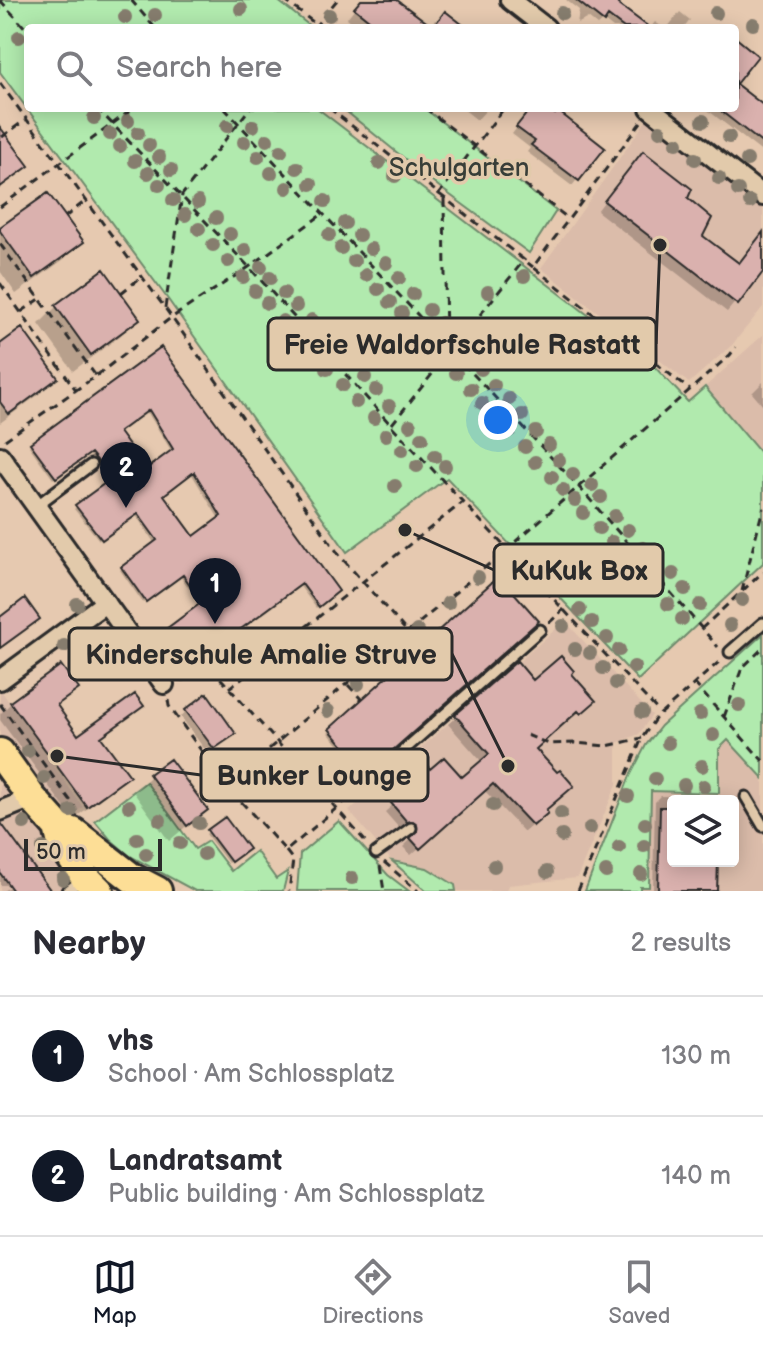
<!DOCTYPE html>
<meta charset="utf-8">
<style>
body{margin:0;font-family:"Balsamiq Sans",sans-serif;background:#f2f2f3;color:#2b2b33}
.controls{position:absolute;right:24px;bottom:24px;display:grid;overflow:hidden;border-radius:8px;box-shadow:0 4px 20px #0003}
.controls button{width:72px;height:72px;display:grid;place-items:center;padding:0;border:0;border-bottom:2px solid #e1e1e2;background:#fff;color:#2b2b33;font:40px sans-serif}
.scale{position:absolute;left:24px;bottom:20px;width:138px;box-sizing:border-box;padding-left:8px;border:4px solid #2b2b2b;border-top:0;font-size:22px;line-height:28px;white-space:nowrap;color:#2b2b2b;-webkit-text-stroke:6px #e2caab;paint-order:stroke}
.you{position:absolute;left:498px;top:420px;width:28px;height:28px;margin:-20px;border:6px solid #fff;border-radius:50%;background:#1a73e8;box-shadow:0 0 0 12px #1a73e833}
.badge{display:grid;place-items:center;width:52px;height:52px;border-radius:50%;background:#111827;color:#fff;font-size:26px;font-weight:700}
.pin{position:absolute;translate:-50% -66px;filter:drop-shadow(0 2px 4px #0008)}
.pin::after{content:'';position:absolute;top:42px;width:28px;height:24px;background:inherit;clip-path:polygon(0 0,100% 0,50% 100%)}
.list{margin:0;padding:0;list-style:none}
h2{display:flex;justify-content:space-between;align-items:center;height:104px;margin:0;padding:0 32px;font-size:34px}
h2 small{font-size:26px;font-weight:400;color:#7c7c81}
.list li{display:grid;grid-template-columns:52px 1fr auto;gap:24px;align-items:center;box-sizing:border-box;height:120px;padding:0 32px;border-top:2px solid #e1e1e2}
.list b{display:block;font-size:30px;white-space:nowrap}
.list p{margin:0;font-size:26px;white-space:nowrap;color:#7c7c81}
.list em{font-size:26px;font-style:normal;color:#7c7c81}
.icon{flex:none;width:44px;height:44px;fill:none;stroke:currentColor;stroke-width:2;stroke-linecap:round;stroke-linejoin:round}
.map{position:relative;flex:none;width:763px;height:891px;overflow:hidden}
.search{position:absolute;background:#fff;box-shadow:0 4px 20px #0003;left:24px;right:24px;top:24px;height:88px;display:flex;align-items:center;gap:20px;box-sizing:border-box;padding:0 28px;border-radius:8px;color:#7c7c81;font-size:30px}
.sheet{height:344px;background:#fff}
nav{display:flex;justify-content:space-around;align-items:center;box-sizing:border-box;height:112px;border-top:2px solid #e1e1e2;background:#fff;font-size:22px;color:#7c7c81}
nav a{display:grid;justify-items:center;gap:4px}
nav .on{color:#111827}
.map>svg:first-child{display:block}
.built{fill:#dbbcaa;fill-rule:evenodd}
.green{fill:#b1eaae;stroke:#6e8a6c;stroke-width:2}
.shadow{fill:#0003;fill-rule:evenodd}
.building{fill:#dab1ae;stroke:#2b2b2b;stroke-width:2;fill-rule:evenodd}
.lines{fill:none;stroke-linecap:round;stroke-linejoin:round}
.lane-casing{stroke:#2b2b2b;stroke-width:15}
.street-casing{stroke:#2b2b2b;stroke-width:24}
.primary-casing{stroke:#2b2b2b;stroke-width:34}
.path{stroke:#2b2b2b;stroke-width:3;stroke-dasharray:8 6;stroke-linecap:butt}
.lane{stroke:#e2caab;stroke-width:9}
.street{stroke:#e2caab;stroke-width:18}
.primary{stroke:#fdde96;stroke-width:28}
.tree{fill:#867d6e}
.labels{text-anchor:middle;stroke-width:7;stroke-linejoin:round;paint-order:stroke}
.park-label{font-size:26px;fill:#383e38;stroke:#e2caab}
.leader{fill:none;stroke:#2b2b2b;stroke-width:3}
.callout-dot{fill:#2b2b2b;stroke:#e2caab;stroke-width:3}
.callout{fill:#e2caab;stroke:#2b2b2b;stroke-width:3}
.callout-label{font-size:28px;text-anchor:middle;font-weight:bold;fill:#2b2b2b}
</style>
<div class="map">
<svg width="763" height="891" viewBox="0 0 763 891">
<rect width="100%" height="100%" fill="#e6c9b0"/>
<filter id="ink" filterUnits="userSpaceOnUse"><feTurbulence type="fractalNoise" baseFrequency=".0125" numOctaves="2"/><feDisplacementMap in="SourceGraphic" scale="16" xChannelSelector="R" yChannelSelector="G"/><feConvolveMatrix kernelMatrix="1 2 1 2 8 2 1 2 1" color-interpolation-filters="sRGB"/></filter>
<g filter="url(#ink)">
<path class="built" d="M651,114L763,201V307L732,345L689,383L541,268Z
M763,335V456L705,387Z
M565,621L652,715L639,734L617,743V784L577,878L508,885L506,891H456L455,884L427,868L392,861L349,811Z
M0,689L83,807L58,827L96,891H0Z
M728,740L763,778V891H640V887L649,886L651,790L719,749ZM673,801H733V861H673Z"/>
<path class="green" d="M0,0H277L310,26L309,28H28V108H317L651,363L688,402L705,387L763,456V563L638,680L447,478L347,552L167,298L0,72Z
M342,108H424L556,211L529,253L442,189Z
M763,634V778L728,740L719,749V793L651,791L649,887H640V891H585L630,776L646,745L661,726Z
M146,782L195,849L208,841L231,871L256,851L276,879L288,871L283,891H195L130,856L110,839L95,821Z
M339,821L388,875L409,891H297L300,854Z
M392,861L427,868L455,885L456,891H426Z"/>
<path class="shadow" d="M361,0H396L429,27L435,20L458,28H359L347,18Z
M566,0H610L643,25L646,23L651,27L655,22L664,28H613L603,20L597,25L588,18L577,24L579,10Z
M680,12L690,20L684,28H667Z
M735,86L763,108V153L705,108H735Z
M462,108H488L477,120Z
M532,108H543L602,148L572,186L527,152L530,148L512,134Z
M0,130L26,166L0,189Z
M634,163L685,199L700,236L738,264L757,242L763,246V269L727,312L597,211Z
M0,230L81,242L64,259L16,294L0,271Z
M103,272L137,319L120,336L73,371L39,324L56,307Z
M0,347L55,378L38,395L0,423Z
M160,349L337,591L316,608L299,585L189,666L165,632L201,605L180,576L143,603L120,570L155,544L135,514L99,540L74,509L110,482L88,453L53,479L29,446ZM146,410L172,452L145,472L116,432ZM191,473L219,519L194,539L161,495Z
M763,382V406L752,393Z
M499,579L536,621L364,773L328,733Z
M38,618L26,630L0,649V619Z
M516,663L533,682L569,674L593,701L534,749L544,810L538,820L524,832L484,790L411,855L403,847L410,840V832L405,828H399L385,812L404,795L398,789L406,781L430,771L462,780L482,762L448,724Z
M61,668L76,689L56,707L78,738L141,706L100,739L127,776L114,789L73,819L0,720V714L11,703Z
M186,711L228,739L208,754L181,717Z
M151,776L205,810L169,841L134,793Z
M661,796L718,797L717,801H673V861H716L715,891H646L653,890L655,802Z
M209,831L246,849L228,863L206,834Z
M0,839L49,891H3L12,885H0Z"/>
<path class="building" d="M361,0H397L433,27L445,11L467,28H379L354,8Z
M576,0H621L618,4L650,28H624L608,16L604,22Z
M735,37L758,56L736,84L763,105V144L717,108H735Z
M531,108H546L555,114L558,111L605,148L579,181L531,145L535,141L516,127Z
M0,127L29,166L0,187Z
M643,151L692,189L688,198L712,218L703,236L739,263L763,232V272L738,305L604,201Z
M48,193L84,242L34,278L0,231V227Z
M104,269L140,319L91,355L55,305Z
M22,328L58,378L9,414L0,402V344Z
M161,347L339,591L319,607L302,584L192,665L166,629L202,602L183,575L146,602L121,567L157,540L138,514L102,540L75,505L112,478L91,453L56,478L30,443ZM149,410L173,449L146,469L119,432ZM194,472L221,516L194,536L164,495Z
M499,576L539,621L367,773L329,729Z
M25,598L40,619L0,648V617Z
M561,656L574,671L572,674L596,701L581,714L578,711L536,749L557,772L560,770L574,786L546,810L548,813L533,826L493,784L420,849L410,838L417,832V824L413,821L407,822L391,803L411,786L405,780L424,762L430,769L444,757L462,777L489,754L455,715L517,661L533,680Z
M61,665L79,689L57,705L78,735L135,694L144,706L101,737L130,776L87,807L10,702Z
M207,693L236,734L214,749L185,710Z
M170,759L208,810L187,826L149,774Z
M660,807H673V861H718L717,891H658Z
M225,817L249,849L231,862L207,830Z
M0,823H1L51,891H13L0,873Z"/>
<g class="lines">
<g class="lane-casing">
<path id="lane" d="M36,506L91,465
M730,652L763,623
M369,781L540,630
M746,797L763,826
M376,853L411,828
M67,891L83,879"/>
</g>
<g class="street-casing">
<path id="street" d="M510,0L546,28
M650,108L763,196
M0,456L164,684
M0,680L105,603
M0,811L32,798"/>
</g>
<g class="primary-casing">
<path id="primary" d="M0,753L32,798L58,827L62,844L85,877L99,891
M58,827L73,832L132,878L157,891"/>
</g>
<path class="path" d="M0,0L28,31
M131,0L155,28
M284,0L321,28
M314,28L337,0
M0,83L165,308L340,556L408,633
M97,108L249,267L391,425L661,714
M224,108L579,487L718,647
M329,108L533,267
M425,108L569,219
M641,122L533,267L690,390
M2,137L25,120
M438,195L504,108
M444,199L446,348
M0,207L134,108
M65,217L84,202
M0,244L96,376
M0,283L76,390
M121,293L140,278
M165,308L182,195L250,108
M21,312L40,299
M392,424L525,259
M5,440L96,376L168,320L249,267L324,213
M742,591L763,508
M549,623L564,609
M413,629L425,643
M701,629L763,572
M182,680L215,672L366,842
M694,683L763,761
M348,685L362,700
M229,688L463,502
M168,700L169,706L226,785L286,851L359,789
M0,704L75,807
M724,717L742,668L763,648
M527,735L549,744L575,743L607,746L642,738
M226,785L507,549L730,355L736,347
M286,851L293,860L289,891
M384,862L418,891
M380,866L384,891
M578,891L642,738L655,719L720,661"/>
<use href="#lane" class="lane"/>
<use href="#street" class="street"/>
<use href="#primary" class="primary"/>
</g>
<g class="tree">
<circle cx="241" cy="9" r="7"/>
<circle cx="562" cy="13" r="7"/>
<circle cx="716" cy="13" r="7"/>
<circle cx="155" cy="15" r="7"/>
<circle cx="329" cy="15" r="7"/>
<circle cx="125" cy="17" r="7"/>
<circle cx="753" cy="24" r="7"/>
<circle cx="19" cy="37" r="7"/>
<circle cx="94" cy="118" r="7"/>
<circle cx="128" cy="121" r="7"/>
<circle cx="703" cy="121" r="7"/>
<circle cx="227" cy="126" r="7"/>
<circle cx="253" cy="126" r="7"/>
<circle cx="660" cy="131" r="7"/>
<circle cx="138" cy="133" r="7"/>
<circle cx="110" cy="134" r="7"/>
<circle cx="729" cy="137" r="7"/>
<circle cx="267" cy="140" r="7"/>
<circle cx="244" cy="142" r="7"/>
<circle cx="677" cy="143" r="7"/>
<circle cx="149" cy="145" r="7"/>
<circle cx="120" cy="146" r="7"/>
<circle cx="281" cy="151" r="7"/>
<circle cx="159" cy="157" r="7"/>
<circle cx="258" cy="157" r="7"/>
<circle cx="695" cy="159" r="7"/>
<circle cx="747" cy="160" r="7"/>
<circle cx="135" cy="161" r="7"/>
<circle cx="379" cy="163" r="7"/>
<circle cx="297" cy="168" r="7"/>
<circle cx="171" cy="170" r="7"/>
<circle cx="148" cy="173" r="7"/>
<circle cx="271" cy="173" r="7"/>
<circle cx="395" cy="176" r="7"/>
<circle cx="719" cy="178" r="7"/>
<circle cx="311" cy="184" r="7"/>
<circle cx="159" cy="185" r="7"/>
<circle cx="287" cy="188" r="7"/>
<circle cx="738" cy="190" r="7"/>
<circle cx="173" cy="200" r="7"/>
<circle cx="325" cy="201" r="7"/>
<circle cx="198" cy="202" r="7"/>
<circle cx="750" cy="202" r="7"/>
<circle cx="185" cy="215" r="7"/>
<circle cx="216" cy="218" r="7"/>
<circle cx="345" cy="223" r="7"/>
<circle cx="199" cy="229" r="7"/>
<circle cx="230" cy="234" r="7"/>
<circle cx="329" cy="235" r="7"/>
<circle cx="359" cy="235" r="7"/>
<circle cx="213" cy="245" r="7"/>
<circle cx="341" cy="248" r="7"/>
<circle cx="371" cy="249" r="7"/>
<circle cx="245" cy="250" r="7"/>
<circle cx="228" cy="261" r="7"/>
<circle cx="354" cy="261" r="7"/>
<circle cx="386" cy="263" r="7"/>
<circle cx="261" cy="267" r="7"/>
<circle cx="366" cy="275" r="7"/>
<circle cx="524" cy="276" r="7"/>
<circle cx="243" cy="277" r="7"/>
<circle cx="270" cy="278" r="7"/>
<circle cx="399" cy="278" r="7"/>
<circle cx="378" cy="289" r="7"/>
<circle cx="255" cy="291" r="7"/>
<circle cx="488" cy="292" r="7"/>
<circle cx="284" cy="293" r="7"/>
<circle cx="413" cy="294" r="7"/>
<circle cx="390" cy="302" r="7"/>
<circle cx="267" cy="303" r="7"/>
<circle cx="296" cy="306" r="7"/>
<circle cx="429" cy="310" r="7"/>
<circle cx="402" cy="313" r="7"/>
<circle cx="312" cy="320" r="7"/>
<circle cx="283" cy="321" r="7"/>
<circle cx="442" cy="323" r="7"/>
<circle cx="327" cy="369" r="7"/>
<circle cx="481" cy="369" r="7"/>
<circle cx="456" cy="373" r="7"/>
<circle cx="365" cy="377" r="7"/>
<circle cx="343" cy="385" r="7"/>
<circle cx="494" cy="385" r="7"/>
<circle cx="471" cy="389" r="7"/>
<circle cx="376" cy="390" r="7"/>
<circle cx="509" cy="399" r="7"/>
<circle cx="356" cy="402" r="7"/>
<circle cx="482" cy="403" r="7"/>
<circle cx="389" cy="406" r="7"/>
<circle cx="522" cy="415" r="7"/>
<circle cx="497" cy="417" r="7"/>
<circle cx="374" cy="418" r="7"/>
<circle cx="410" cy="425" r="7"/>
<circle cx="510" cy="430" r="7"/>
<circle cx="536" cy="432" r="7"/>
<circle cx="386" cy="435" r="7"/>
<circle cx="422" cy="438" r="7"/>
<circle cx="549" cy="445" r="7"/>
<circle cx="525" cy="447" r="7"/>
<circle cx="402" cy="450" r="7"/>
<circle cx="435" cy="456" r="7"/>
<circle cx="559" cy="460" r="7"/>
<circle cx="535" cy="462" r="7"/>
<circle cx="417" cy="466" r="7"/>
<circle cx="445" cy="466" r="7"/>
<circle cx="573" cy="474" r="7"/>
<circle cx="552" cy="477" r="7"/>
<circle cx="592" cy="485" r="7"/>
<circle cx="395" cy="486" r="7"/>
<circle cx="563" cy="490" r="7"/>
<circle cx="601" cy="497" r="7"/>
<circle cx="575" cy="500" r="7"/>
<circle cx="583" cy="513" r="7"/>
<circle cx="615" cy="516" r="7"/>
<circle cx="599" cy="528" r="7"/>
<circle cx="628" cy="530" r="7"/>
<circle cx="612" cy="542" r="7"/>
<circle cx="643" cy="548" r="7"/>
<circle cx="657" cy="559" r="7"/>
<circle cx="673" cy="574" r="7"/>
<circle cx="478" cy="577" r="7"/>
<circle cx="685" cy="589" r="7"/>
<circle cx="654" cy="590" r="7"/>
<circle cx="742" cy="600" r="7"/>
<circle cx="448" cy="603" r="7"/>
<circle cx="77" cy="604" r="7"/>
<circle cx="668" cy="604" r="7"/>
<circle cx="700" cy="605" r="7"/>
<circle cx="580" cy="610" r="7"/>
<circle cx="682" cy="619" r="7"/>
<circle cx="592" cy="622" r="7"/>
<circle cx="730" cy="625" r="7"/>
<circle cx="563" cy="626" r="7"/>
<circle cx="417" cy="631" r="7"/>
<circle cx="81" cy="635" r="7"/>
<circle cx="607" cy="638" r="7"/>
<circle cx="64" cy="646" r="7"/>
<circle cx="575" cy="649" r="7"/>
<circle cx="619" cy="650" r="7"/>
<circle cx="590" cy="653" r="7"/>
<circle cx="634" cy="667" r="7"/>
<circle cx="603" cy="668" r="7"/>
<circle cx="616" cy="683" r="7"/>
<circle cx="358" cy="684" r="7"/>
<circle cx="739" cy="705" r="7"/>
<circle cx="328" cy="711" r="7"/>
<circle cx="642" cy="712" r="7"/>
<circle cx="700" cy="714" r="7"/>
<circle cx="713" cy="735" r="7"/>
<circle cx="668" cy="743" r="7"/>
<circle cx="28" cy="751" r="7"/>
<circle cx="702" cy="766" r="7"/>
<circle cx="44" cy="778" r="7"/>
<circle cx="655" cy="779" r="7"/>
<circle cx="684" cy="785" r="7"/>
<circle cx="704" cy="786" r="7"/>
<circle cx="628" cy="796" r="7"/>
<circle cx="493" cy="805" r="7"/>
<circle cx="129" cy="806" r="7"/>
<circle cx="71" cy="811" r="7"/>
<circle cx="561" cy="813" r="7"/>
<circle cx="160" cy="820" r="7"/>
<circle cx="24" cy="823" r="7"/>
<circle cx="199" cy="823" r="7"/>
<circle cx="645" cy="824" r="7"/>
<circle cx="590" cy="828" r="7"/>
<circle cx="562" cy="836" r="7"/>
<circle cx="137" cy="839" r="7"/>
<circle cx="180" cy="843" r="7"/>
<circle cx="644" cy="846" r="7"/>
<circle cx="619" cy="847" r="7"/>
<circle cx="43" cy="848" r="7"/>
<circle cx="146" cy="854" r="7"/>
<circle cx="204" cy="854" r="7"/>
<circle cx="494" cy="866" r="7"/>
<circle cx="547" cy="872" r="7"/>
<circle cx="606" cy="872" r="7"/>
<circle cx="641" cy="874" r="7"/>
<circle cx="352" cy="878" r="7"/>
<circle cx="63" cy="879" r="7"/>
</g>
</g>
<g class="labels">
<g class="park-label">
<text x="459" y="176">Schulgarten</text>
</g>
</g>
<path class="leader" d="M660 245L656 344M405 530L494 570M508 766L452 654M57 756L201 775"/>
<g class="callout-dot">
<circle cx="660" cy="245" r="8"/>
<circle cx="405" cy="530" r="8"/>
<circle cx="508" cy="766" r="8"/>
<circle cx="57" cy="756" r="8"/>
</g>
<g class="callout">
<rect x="268" y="318" width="388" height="52" rx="8"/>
<rect x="494" y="544" width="169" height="52" rx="8"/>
<rect x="69" y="628" width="383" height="52" rx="8"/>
<rect x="201" y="749" width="227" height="52" rx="8"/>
</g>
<g class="callout-label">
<text x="462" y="354">Freie Waldorfschule Rastatt</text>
<text x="579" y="580">KuKuk Box</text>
<text x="261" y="664">Kinderschule Amalie Struve</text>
<text x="314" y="785">Bunker Lounge</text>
</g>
</svg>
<div class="controls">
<button><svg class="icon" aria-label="layers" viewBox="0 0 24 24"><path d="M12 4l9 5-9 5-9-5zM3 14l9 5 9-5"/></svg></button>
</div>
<div class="scale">50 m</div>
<div class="you"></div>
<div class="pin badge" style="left:215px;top:624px">1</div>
<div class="pin badge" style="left:126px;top:508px">2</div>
<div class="search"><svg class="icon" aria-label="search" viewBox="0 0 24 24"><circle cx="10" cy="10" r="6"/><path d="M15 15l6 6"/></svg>Search here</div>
</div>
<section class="sheet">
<h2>Nearby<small>2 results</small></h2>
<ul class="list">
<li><span class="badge">1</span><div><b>vhs</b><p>School · Am Schlossplatz</p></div><em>130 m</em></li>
<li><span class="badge">2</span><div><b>Landratsamt</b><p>Public building · Am Schlossplatz</p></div><em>140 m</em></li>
</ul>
</section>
<nav>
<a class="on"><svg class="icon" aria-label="map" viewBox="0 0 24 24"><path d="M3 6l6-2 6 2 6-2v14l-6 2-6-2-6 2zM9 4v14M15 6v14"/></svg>Map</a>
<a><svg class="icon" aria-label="directions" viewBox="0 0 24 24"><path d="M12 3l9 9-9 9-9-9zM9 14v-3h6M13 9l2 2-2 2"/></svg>Directions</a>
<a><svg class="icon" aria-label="saved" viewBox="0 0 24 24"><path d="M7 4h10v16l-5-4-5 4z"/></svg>Saved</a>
</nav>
